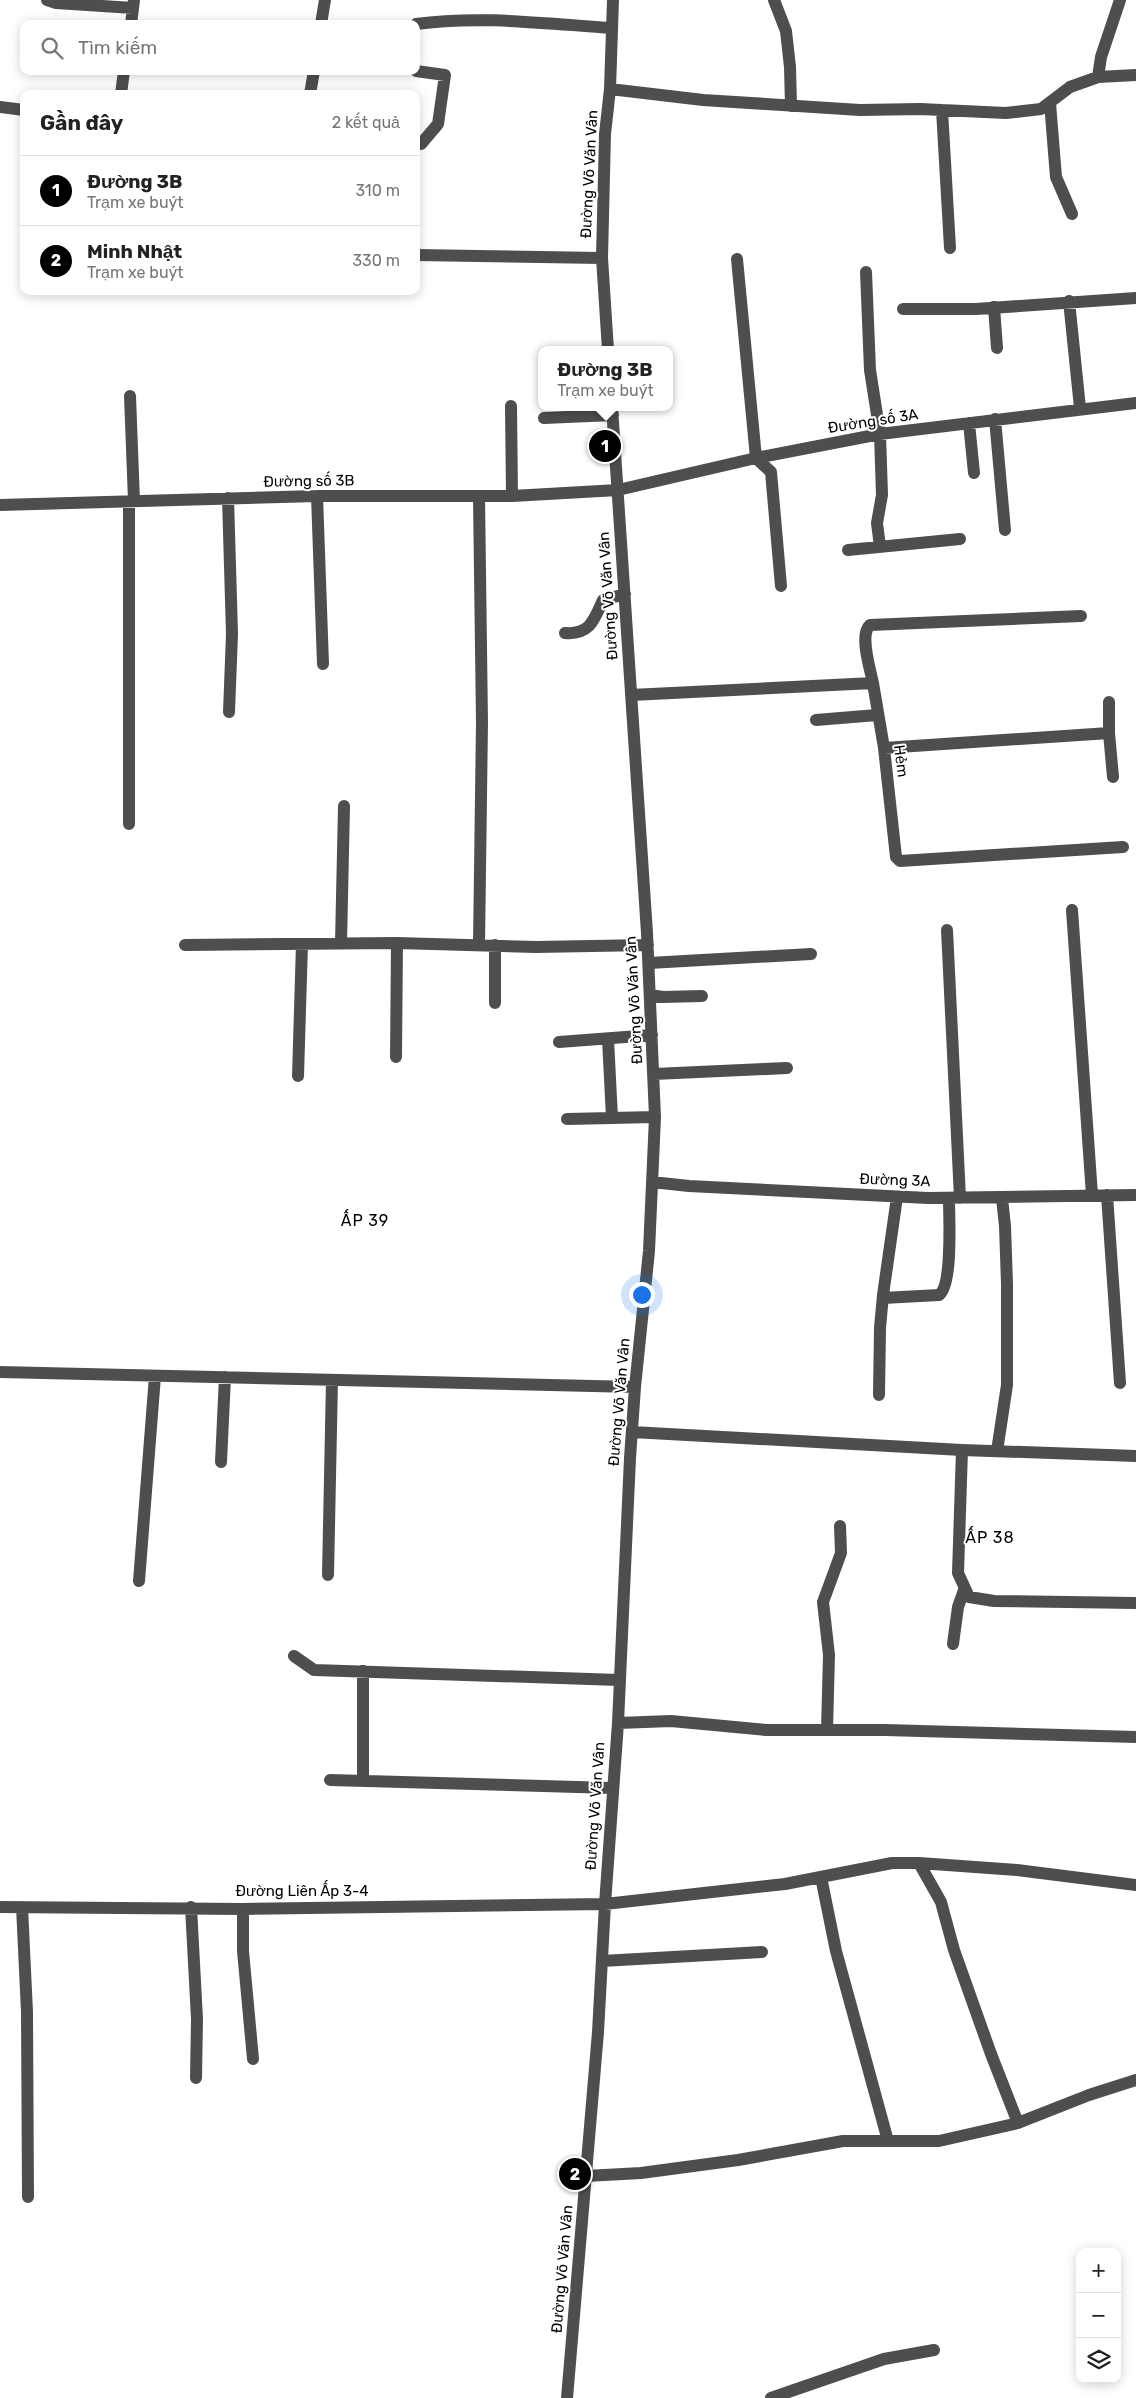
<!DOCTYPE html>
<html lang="vi">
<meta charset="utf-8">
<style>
body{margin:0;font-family:Rubik,sans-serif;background:#f6f6f6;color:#222}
.controls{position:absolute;right:15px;bottom:15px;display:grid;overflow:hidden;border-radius:10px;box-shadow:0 2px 12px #0003}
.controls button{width:45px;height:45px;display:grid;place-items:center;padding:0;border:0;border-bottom:1px solid #e0e0e0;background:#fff;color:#222;font:25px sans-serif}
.you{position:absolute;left:641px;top:1294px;width:18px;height:18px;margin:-12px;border:4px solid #fff;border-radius:50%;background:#1a73e8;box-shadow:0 0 0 8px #1a73e833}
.badge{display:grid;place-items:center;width:32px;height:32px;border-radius:50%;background:#000;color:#fff;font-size:16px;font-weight:700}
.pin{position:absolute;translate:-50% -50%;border:2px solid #fff;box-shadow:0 1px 5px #0006}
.popup{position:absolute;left:538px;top:346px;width:135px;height:65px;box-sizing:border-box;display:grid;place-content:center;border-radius:10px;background:#fff;filter:drop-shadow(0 1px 4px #0005);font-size:16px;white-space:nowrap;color:#767676}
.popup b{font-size:19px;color:#222}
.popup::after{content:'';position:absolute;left:50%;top:100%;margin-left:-10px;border:10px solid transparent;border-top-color:#fff}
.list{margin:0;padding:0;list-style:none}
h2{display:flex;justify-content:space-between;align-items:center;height:65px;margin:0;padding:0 20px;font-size:21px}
h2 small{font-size:16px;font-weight:400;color:#767676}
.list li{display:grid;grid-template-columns:32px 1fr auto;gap:15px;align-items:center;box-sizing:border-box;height:70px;padding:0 20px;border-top:1px solid #e0e0e0}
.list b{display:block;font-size:19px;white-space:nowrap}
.list p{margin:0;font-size:16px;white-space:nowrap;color:#767676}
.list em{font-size:16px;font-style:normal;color:#767676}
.icon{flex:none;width:28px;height:28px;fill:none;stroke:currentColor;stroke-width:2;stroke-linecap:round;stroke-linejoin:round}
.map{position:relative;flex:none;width:1136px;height:2398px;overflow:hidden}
.search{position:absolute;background:#fff;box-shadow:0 2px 12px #0003;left:20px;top:20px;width:400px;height:55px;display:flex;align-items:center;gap:12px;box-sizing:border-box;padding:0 18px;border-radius:10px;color:#767676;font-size:19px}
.panel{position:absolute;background:#fff;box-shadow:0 2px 12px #0003;left:20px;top:90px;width:400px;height:205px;border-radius:10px}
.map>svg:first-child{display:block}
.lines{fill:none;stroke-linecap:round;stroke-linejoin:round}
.minor{stroke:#4e4e4e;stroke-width:12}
.labels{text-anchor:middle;stroke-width:4;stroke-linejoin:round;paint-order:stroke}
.street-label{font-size:15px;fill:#000;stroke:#fff}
.neighbourhood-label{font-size:16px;letter-spacing:1px;fill:#000;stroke:#fff}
</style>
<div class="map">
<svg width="1136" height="2398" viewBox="0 0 1136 2398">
<rect width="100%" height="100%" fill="#fff"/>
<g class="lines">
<path class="minor" d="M47,0L56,3L133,8
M774,0L786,31L790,67L791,106
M131,24L134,0
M321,24L325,0
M416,24C479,15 549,24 612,28
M416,71L445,75L438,124L421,144H416
M1098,77L1136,75
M610,89L703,100L860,110L920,109L1006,113L1041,109L1070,87L1098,77L1101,57L1120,0
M121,94L124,71
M310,94L314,71
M1050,103L1056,177L1072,214
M0,107L24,110
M942,110L950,248
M416,255L602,258
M737,259L756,458L771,472L781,586
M866,272L870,370L880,434L882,495L877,523L880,547
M1069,301L1080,408
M994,307L997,348
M903,309H976L1136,298
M608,350L602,258L605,134L610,89L613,0
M130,396L134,501
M511,406L512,496
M544,418L613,415
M995,419L1005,530
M969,423L974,473
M317,496L323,664
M228,498L232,634L229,712
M0,505L317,496H512L618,490L756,458L880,434L1136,403
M848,550L960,539
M565,633C590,635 594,620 603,600L625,594
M873,683C870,668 859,635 870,625L1081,616
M631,695L873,683L884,748L896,857L900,861L1123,847
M1109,702V733L1113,777
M816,720L877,715
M884,748L1109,733
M129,824V501
M1072,910L1092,1195
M947,930L960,1198
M341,943L344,806
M185,945L397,943L536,947L648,945
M479,945L482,722L479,497
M495,945V1003
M649,963L811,954
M650,995L663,997L702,996
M608,1039L612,1118
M559,1042L652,1035
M396,1057L397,943
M654,1074L787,1068
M298,1076L302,944
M567,1119L655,1117
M652,1182L689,1186L928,1198L1136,1195
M1107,1195L1120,1383
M883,1298L939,1295C953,1285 949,1218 949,1198
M0,1372L635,1387
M879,1395L880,1328L883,1295L897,1197
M632,1432L962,1450L1136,1456
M962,1450L958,1573L969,1597L994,1601L1136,1603
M997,1451L1007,1385V1284L1005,1226L1002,1198
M221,1462L225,1377
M328,1575L332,1380
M139,1581L155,1376
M953,1644L958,1607L964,1590
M294,1656L314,1670L619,1680
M618,1723L671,1721L766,1730H885L1136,1737
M827,1730L829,1655L823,1602L841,1553L840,1526
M330,1780L612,1788
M363,1781V1671
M919,1863L941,1902L954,1950L991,2054L1018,2123
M821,1877L836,1951L888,2141
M0,1907L243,1909L605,1904L785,1884L892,1863H919L1017,1870L1136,1885
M22,1907L27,2012L28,2197
M191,1907L197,2019L196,2078
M243,1909V1951L253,2059
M602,1961L762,1952
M586,2176L641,2173L738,2160L843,2141H939L1018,2123L1089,2095L1136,2080
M567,2398L598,2032L605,1904L618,1723L630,1458L635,1387L649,1251L655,1117L647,933L612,407
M771,2398L884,2359L934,2350"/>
</g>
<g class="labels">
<g class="street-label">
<text transform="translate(589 174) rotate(-87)" y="5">Đường Võ Văn Vân</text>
<text transform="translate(873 421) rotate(-9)" y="5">Đường số 3A</text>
<text transform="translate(309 481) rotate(-1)" y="5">Đường số 3B</text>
<text transform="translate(608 596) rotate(-94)" y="5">Đường Võ Văn Vân</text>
<text transform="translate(901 761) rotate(83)" y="5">Hẻm</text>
<text transform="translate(634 1000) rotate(-93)" y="5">Đường Võ Văn Vân</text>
<text transform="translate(895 1180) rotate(2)" y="5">Đường 3A</text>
<text transform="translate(619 1402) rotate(-85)" y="5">Đường Võ Văn Vân</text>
<text transform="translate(595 1806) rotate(-86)" y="5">Đường Võ Văn Vân</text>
<text x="302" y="1896">Đường Liên Ấp 3-4</text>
<text transform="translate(562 2269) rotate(-85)" y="5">Đường Võ Văn Vân</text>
</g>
<g class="neighbourhood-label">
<text x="365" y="1226">ẤP 39</text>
<text x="990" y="1543">ẤP 38</text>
</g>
</g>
</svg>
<div class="controls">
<button>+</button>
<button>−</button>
<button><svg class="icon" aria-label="layers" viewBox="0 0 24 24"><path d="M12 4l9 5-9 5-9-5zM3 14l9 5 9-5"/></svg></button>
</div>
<div class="you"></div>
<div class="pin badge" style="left:605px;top:446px">1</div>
<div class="popup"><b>Đường 3B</b>Trạm xe buýt</div>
<div class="pin badge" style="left:575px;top:2174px">2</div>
<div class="search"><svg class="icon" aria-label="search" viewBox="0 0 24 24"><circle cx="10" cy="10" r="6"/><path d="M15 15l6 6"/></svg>Tìm kiếm</div>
<section class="panel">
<h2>Gần đây<small>2 kết quả</small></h2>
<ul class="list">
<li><span class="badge">1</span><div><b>Đường 3B</b><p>Trạm xe buýt</p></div><em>310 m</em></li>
<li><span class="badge">2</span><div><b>Minh Nhật</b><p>Trạm xe buýt</p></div><em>330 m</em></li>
</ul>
</section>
</div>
